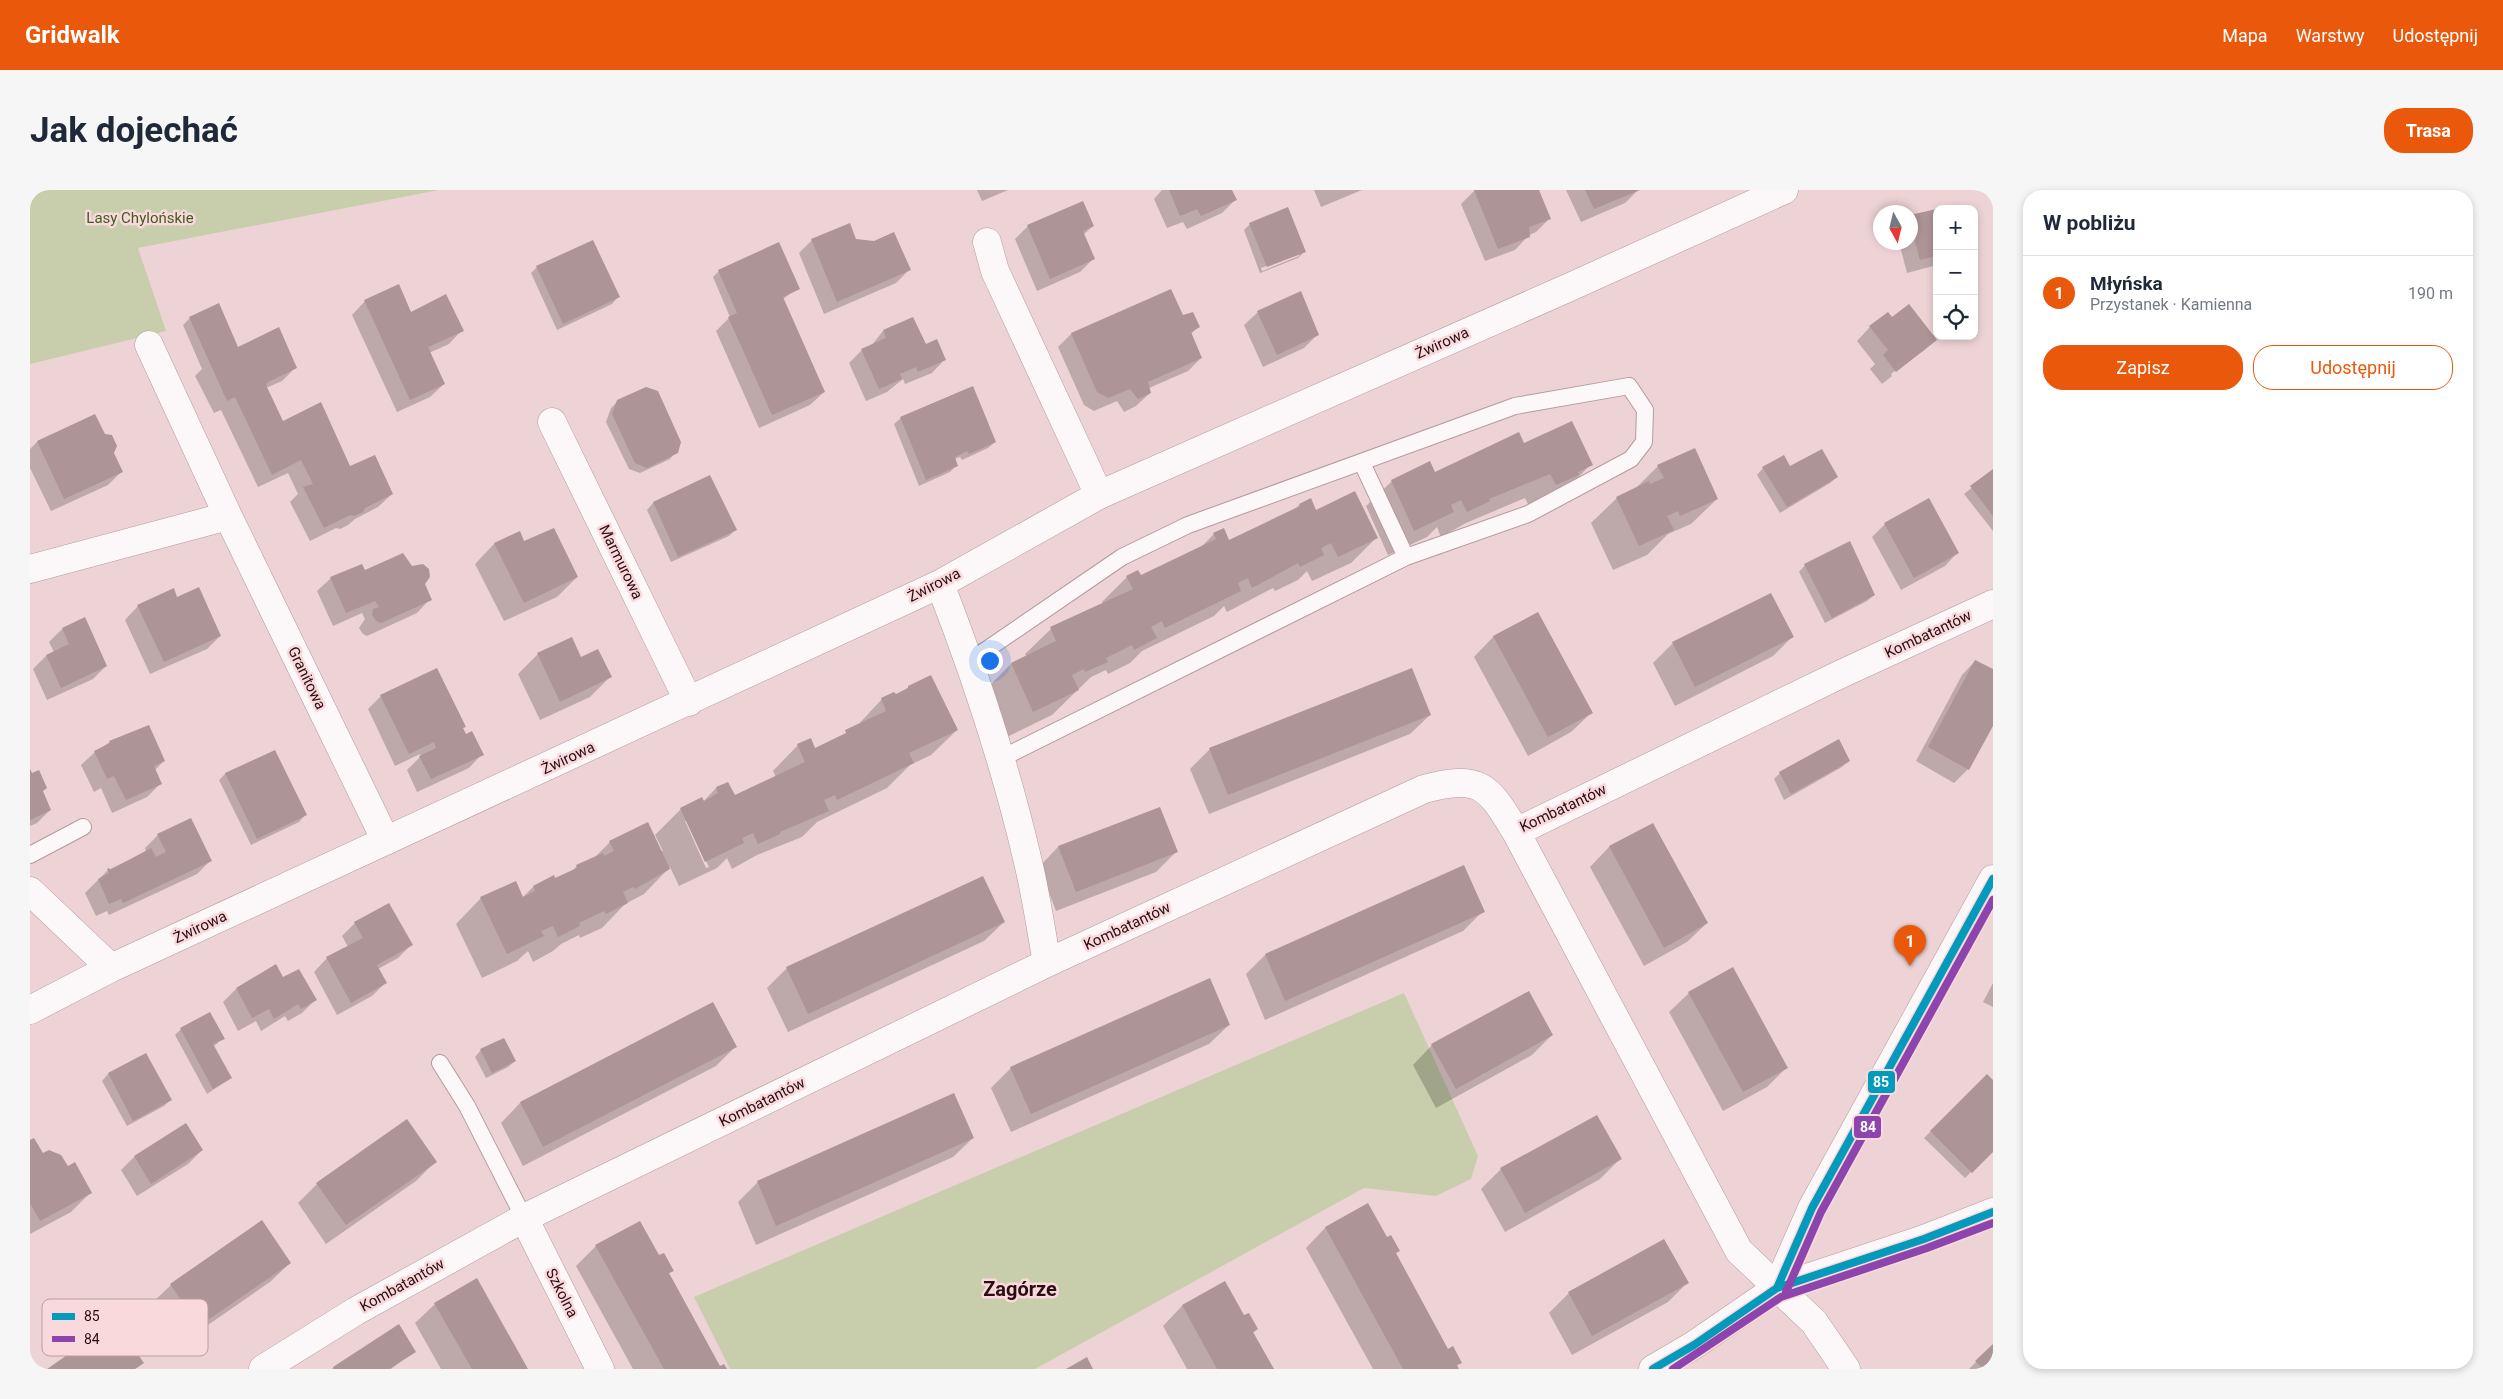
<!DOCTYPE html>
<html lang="pl">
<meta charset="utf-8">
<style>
body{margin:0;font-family:Roboto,sans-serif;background:#f6f6f7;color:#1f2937}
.controls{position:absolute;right:15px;top:15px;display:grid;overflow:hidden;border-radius:10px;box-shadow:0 2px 8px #0003}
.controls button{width:45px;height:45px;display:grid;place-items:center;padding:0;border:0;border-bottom:1px solid #e0e1e3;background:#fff;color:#1f2937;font:25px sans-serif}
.compass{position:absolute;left:1843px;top:15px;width:45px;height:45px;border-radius:50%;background:#fff;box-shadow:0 2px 8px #0003;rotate:172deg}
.you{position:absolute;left:959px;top:470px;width:18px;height:18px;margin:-12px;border:4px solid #fff;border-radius:50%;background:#1a73e8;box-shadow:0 0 0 8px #1a73e833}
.badge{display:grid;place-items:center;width:32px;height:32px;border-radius:50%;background:#ea580c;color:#fff;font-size:16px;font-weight:700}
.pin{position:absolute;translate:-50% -41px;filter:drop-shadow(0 1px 2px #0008)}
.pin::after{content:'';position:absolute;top:26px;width:18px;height:15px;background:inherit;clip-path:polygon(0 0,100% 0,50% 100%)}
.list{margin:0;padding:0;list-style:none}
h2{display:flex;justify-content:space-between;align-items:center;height:65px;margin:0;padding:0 20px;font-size:21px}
h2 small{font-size:16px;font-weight:400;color:#747a83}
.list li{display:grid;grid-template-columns:32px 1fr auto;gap:15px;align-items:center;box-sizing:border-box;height:75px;padding:0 20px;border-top:1px solid #e0e1e3}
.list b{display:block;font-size:19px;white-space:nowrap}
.list p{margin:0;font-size:16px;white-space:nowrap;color:#747a83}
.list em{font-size:16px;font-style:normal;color:#747a83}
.actions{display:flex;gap:10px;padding:15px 20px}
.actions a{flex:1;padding:11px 0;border:1px solid #ea580c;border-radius:20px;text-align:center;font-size:18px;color:#ea580c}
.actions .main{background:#ea580c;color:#fff}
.icon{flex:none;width:28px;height:28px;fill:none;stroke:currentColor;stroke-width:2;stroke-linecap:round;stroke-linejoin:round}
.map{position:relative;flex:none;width:1963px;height:1179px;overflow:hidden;border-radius:20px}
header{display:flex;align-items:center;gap:30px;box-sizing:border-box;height:70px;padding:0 25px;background:#ea580c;color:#fff}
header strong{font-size:24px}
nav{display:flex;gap:28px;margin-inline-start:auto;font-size:18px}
.intro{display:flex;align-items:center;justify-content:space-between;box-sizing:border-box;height:120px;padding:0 30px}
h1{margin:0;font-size:35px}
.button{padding:12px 22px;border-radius:20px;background:#ea580c;color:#fff;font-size:18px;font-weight:700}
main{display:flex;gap:30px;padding:0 30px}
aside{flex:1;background:#fff;border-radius:20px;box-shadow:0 2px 8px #0003}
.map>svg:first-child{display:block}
.green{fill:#c8ceab}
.shadow{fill:#0003;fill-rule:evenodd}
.building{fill:#ad9497}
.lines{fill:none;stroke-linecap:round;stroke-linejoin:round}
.service-casing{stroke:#b49a9d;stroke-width:18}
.minor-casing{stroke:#b49a9d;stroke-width:29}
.tertiary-casing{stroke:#b49a9d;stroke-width:29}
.service{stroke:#fcf8f9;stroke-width:16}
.minor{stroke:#fcf8f9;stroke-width:28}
.tertiary{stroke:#fcf8f9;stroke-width:28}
.bus-1-casing{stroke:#fad9dd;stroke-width:11}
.bus-2-casing{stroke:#fad9dd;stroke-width:11}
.bus-1{stroke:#049abb;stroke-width:8}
.bus-2{stroke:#8e44ad;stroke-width:8}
.labels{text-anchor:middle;stroke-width:5;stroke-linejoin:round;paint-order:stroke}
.park-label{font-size:15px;fill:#415d1e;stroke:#fad9dd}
.street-label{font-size:15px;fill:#290e13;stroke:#fad9dd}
.district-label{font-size:20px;font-weight:bold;fill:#290e13;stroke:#fad9dd}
.key{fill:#fad9dd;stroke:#bb9ca0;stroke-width:1}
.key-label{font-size:14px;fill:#290e13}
.line-badge{stroke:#fad9dd;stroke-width:2}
.badge-label{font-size:14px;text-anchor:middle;font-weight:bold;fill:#fff}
</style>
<header>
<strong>Gridwalk</strong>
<nav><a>Mapa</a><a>Warstwy</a><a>Udostępnij</a></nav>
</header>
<div class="intro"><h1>Jak dojechać</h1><a class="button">Trasa</a></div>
<main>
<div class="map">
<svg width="1963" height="1179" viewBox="0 0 1963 1179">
<rect width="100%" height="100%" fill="#edd3d5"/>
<path class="green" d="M0,0H409L108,58L136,141L0,174Z
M1374,803L1448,966L1441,989L1406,1006L1334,998L1005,1179H700L664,1107Z"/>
<path class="shadow" d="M947,0H978L952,11Z
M1132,0H1201L1205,10L1192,23L1157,39L1153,32L1137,38L1124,9Z
M1284,0H1332L1291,17Z
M1445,0H1508L1519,29L1506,42L1499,45L1485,60L1455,71L1431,14Z
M1536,0H1608L1595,13L1551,32Z
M1907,19V75L1877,83L1869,52H1880V26Z
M1220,34L1275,61L1268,68L1230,83L1214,40ZM1269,63V66L1232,81L1231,78Z
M998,36H1063L1053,45L1063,69L1050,82L1007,101L985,49Z
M782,50H825L879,80L866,93L794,124L769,63Z
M507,77L588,107L582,114L527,140L501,83Z
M689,81L768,98L753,109L794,202L780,215L729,238L686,141L700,127L683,87Z
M335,111L432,140L419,154L399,163L414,194L400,207L367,222L322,125Z
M1228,122L1287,145L1274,158L1233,177L1214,135Z
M1153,126L1168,137L1161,144L1171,168L1158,181L1119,198L1120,203L1106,216L1094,222L1087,211L1064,221L1054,215L1028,157L1041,144Z
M160,128L207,159L266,177L252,191L236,198L252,232L362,304L348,317L325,329L318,335L310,339L306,338L280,351L260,312L268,304L258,283L228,297L191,220L184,223L165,186L172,179L153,135Z
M1862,129L1905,150L1892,162V160L1861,184L1862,186L1852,194L1840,179L1845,174L1827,151L1840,137Z
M853,141L895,156L915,169L902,183L875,194L873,189L857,202L836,211L819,173L832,160L841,156Z
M588,211L646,262L640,269L610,283L599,279L576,232L581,218Z
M65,225L91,282L78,295L21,321L0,278V259L7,252Z
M871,228L965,252L958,258L932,270L930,267L924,269L927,275L920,282L889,296L864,234Z
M1493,255L1561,274L1536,300L1501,320L1495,308L1436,333L1411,347L1407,337L1397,347L1358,365L1336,316L1362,291L1404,283Z
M1628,276L1687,309L1661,334L1638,344L1617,365L1583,380L1561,333L1587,308L1604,300Z
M1733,278H1760L1807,287L1800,293L1750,323L1727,285Z
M1963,281V341L1934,304Z
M680,286L705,340L699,346L641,372L617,320L623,313Z
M1269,315L1346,348L1321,373L1282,391L1277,381L1268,390L1245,401L1243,398L1197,422L1194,416L1184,426L1112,461L1100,473L1078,484L1076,480L1061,487L1022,525L977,547L956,499L981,474L997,467L995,464L1021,439L1073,415L1072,412L1097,387H1110L1170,358L1184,344L1199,352L1264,320Z
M1855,334L1928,362L1915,376L1871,400L1842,347Z
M489,343L494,352L547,387L527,407L474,431L445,374L464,354Z
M1775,375L1844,405L1837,411L1795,433L1769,382Z
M381,377L393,393L400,409L387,423L337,446L333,444L329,438L335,429L332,423L303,436L287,401L301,388Z
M147,408L190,446L177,459L120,484L95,430L108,416Z
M1507,424L1561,523L1541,542L1498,566L1444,467L1463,447Z
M32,439L76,476L63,489L17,510L3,479L16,466L24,462L19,452Z
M1762,447L1743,466L1645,516L1623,473L1643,453Z
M508,464L550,469L580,487L560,507L510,530L488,484Z
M1945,471L1963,481V533L1938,579L1924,593L1886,571L1932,485Z
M879,497L927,540L901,565L880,575L857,598L787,632L772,647L727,665L702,679L697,668L687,678L649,696L640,677L614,704L595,714L572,738L550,748L549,745L531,754L523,761L503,772L498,761L487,771L452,788L426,734L451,708H492L503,697L524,687L525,690L541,682L547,676L563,669L580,652L633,661L625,645L651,619L673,612L686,598L697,594L704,607L746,587L743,581L768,555L785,560L810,548L827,536L852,509L866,506ZM655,631H657L679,677L676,678Z
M351,506L432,539L452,564L439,578L387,602L377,580L391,566L390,564L365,576L338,519Z
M1400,525L1380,544L1179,624L1160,579L1180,559Z
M80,552L134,571L124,581L130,594L117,607L82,623L71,598L64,602L51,575L65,562Z
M244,562L275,625L269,632L221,655L189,590L195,584Z
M1819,571L1812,577L1754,610L1744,589L1750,583Z
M0,582L20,620L7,633L0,636Z
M1129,618L1146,662L1126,682L1026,721L1009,677L1028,657Z
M1623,634L1677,733L1657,752L1614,776L1560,677L1579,657Z
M128,645L180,671L167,684L79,725L77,721L66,726L55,703L78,680L116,662L115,658Z
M1453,721L1433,741L1235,830L1216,784L1235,765Z
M974,732L954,751L758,842L737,798L757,778Z
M325,733L381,755L368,768L348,779L355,793L342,806L307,825L284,782L297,768L318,757L312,746Z
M253,789L285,810L272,823L258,831L255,826L231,841L226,831L208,841L193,812L206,799Z
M1963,793V817L1953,812Z
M1659,803L1757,877L1737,897L1693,921L1639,822Z
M683,813L706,856L686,876L493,976L471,933L490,913Z
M1199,835L1179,854L981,942L961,898L981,878Z
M151,839L193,848L183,857L201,888L177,904L145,845Z
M1522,845L1502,865L1406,918L1383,875L1402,855Z
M451,860L485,871L478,877L456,888L445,867Z
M116,864L140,910L134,916L97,936L72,891L78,884Z
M1957,886L1963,892V960L1935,988L1894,948Z
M1566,926L1590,969L1570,989L1475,1042L1451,999L1471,979Z
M156,935L172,960L158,974L107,1006L91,980L104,967Z
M943,948L923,967L726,1055L708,1012L728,992Z
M0,951L12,965L38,978L61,1002L41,1022L0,1044Z
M405,972L386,991L296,1054L268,1013L287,994Z
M1337,1015L1356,1049L1368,1061L1365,1064L1417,1161L1430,1173L1426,1176L1428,1179H1343L1276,1058L1295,1038Z
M1634,1050L1658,1092L1638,1112L1542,1165L1519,1123L1539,1103Z
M566,1056L628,1067L642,1081L638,1084L690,1178L696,1179H603L546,1076Z
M260,1073L240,1092L149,1155L121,1114L141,1095Z
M1195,1092L1214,1127L1227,1139L1223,1143L1243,1179H1157L1133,1136L1152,1116Z
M405,1114L496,1179H411L385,1133Z
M1963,1155V1179H1939Z
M385,1161L361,1179H302L303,1178Z"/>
<path class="building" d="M1139,0H1202L1207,10L1171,26L1167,19L1150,26Z
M1444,0H1509L1521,29L1499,37L1500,47L1468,59Z
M1555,0H1610L1564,19Z
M1053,11L1064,36L1053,41L1065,69L1020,89L997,35Z
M1258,17L1276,62L1237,77L1219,33Z
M1907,19V66L1890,70L1880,35V25Z
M820,33L826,49L844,51L864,42L881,80L807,112L781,49Z
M563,50L590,107L533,134L506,76Z
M749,52L770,99L753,107L795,202L742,225L698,127L707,123L688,80Z
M369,94L381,122L416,104L434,141L398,157L415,194L380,210L334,110Z
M1141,99L1153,125L1163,122L1170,137L1161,142L1172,168L1118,192L1121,203L1108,209L1100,199L1078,208L1067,202L1041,143Z
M1271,101L1289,145L1247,165L1227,121Z
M189,113L208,157L249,137L267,178L238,192L236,195L253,231L291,212L320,276L345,265L363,304L335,318L333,322L324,326L320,325L294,338L273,297L283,294L271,270L242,285L205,207L197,211L159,127Z
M1879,114L1907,150L1866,182L1853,165L1858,160L1839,136L1858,122L1862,127Z
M883,127L896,154L907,149L916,170L888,182L886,177L870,184L872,189L849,199L831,159L856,148L853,140Z
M943,196L966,252L939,264L937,261L925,267L928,276L896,290L870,227Z
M616,197L628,201L651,252L648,263L617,278L605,273L582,224L587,210Z
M65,224L75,244L82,245L87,256L84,263L93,282L34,309L7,251Z
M1542,231L1563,275L1548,282L1549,285L1526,295L1520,284L1459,309L1460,311L1437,322L1431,310L1421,315L1424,322L1384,341L1361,290L1400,271L1405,282L1489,242L1494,253Z
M1665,258L1688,309L1650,326L1648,321L1637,326L1644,340L1609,356L1586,307L1619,291L1620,294L1634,288L1627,275Z
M1792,259L1808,287L1757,317L1732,277L1754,265L1760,276Z
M1963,279V326L1940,296Z
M680,285L707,340L648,367L623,312Z
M1325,301L1348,348L1308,367L1301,353L1291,358L1294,365L1270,377L1268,373L1222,398L1218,388L1208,393L1211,401L1135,438L1132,431L1121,437L1127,448L1104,460L1102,455L1076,468L1078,472L1055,482L1054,479L1042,485L1049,500L1003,522L981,473L1026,451L1020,437L1103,399L1096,386L1108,380L1111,385L1186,349L1183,343L1194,338L1199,350L1270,316L1269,314L1281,308L1286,320Z
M1899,308L1929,363L1884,388L1854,333Z
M524,338L548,387L494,413L464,353L490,341L494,351Z
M1820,351L1845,405L1802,428L1774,374Z
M373,363L382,376L393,374L399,379L400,387L395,394L402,410L351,433L346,431L342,425L343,419L349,417L345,411L316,423L300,387L332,374L335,380Z
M169,397L191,446L134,472L107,415L144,398L147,407Z
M1741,403L1764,447L1665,497L1642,452Z
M1508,422L1563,523L1518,547L1463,446Z
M55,427L77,476L31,498L16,465L39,454L32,438Z
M542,447L551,467L568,459L582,487L530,512L507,463Z
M1945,470L1963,479V536L1939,580L1898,557Z
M407,478L436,537L433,538L436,544L442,541L454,565L401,589L389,566L406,558L404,552L379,564L350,505Z
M1382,478L1401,525L1198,605L1179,558Z
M901,485L928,540L879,563L884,573L807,610L805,605L794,610L799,621L750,642V644L728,654L723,643L712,648L714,653L675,672L650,618L672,607L674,611L688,603L686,597L698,592L705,605L775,572L767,554L781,548L785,558L816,543L815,540L856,521L851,508L864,502L866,504L878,498V496Z
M119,535L135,571L124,576L132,594L96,610L84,586L77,589L64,561L80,553L79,551Z
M1809,549L1820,571L1761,604L1749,582Z
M245,560L277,625L227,649L195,583Z
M0,579L2,583L9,580L17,598L13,601L21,620L0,630Z
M1130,617L1148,662L1046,702L1028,656Z
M161,628L182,671L93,713L91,709L79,714L68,689L79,683L77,679L79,678L80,680L121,658L126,667L136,662L127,644Z
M618,632L640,679L605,699L603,697L593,702L598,713L576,724L574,721L549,733L550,736L528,747L523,736L511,741L514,746L477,764L450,707L486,691L493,707L505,701L503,696L524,685L525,688L547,678L546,675L573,663L574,666L584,661L579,651Z
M1623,633L1678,733L1634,758L1579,656Z
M1434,675L1455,722L1255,811L1235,764Z
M953,686L975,732L778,824L756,777Z
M359,713L383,755L347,775L357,793L321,813L296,767L333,748L324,732Z
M246,774L253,787L269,779L287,810L271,819L268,814L244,829L239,819L222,828L206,798Z
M1703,777L1758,878L1713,902L1658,802Z
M1180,788L1200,835L1001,924L980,877Z
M1499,801L1523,845L1426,899L1401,854Z
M683,812L707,857L513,957L490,912Z
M180,822L195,849L183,854L202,888L183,899L150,838Z
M474,848L486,871L462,883L450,859Z
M116,863L142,910L103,931L78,883Z
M1957,884L1963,890V962L1942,983L1900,941Z
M924,903L944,948L746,1036L727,991Z
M1567,925L1592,969L1495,1023L1470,978Z
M377,929L407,972L316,1035L286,993Z
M156,933L173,960L121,994L104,966Z
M4,948L13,963L19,960L31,965L38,976L45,972L62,1003L10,1031L0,1013V950Z
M1338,1013L1357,1047L1361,1045L1370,1061L1366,1063L1418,1159L1423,1156L1432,1173L1427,1175L1429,1179H1373L1295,1037Z
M232,1030L261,1073L169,1136L140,1094Z
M610,1031L629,1065L634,1063L644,1081L639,1083L690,1176L694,1174L697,1179H634L565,1055Z
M1634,1049L1659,1093L1562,1146L1538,1102Z
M447,1088L498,1179H442L404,1113Z
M1195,1091L1214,1125L1219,1123L1228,1139L1223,1142L1244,1179H1187L1152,1115Z
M85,1132L114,1173L105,1179H17Z
M369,1134L386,1162L359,1179H304L303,1177Z
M1963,1154V1179H1954L1945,1171Z
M1057,1167L1063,1179H1036Z"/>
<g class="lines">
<g class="service-casing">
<path id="service" d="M1332,273L1376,367
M940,471L1092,367L1158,335L1485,216L1599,196L1615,220L1614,252L1601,269L1498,324L1376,367L970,569
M0,665L53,637
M410,873L437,916L494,1028"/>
</g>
<g class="minor-casing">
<path id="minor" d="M957,52L965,81L1069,305
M119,155L198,326L356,651
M522,232L659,512
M0,379L198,326
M910,394C945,484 976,577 998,672C1006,705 1011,740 1017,773
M1486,642L1811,484L1963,414
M0,701L81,778
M0,820L81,778L910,394L1069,305L1540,97L1754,0
M494,1028L570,1179
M233,1179L326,1121L494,1028L1017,773L1394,599C1450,585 1457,594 1486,642L1709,1061L1784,1132L1816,1179"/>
</g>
<g class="tertiary-casing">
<path id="tertiary" d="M1747,1098L1782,1018L1963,689
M1623,1179L1664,1155L1747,1098L1894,1049L1963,1022"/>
</g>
<use href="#service" class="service"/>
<use href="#minor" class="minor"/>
<use href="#tertiary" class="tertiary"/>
<g class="bus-1-casing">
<path id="bus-1" d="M1747,1098L1782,1018L1963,689
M1623,1179L1664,1155L1747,1098L1894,1049L1963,1022"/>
</g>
<g class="bus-2-casing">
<path id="bus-2" d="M1756,1102L1791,1022L1963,710
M1643,1179L1751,1107L1897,1058L1963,1033"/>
</g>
<use href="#bus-1" class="bus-1"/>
<use href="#bus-2" class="bus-2"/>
</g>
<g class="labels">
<g class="park-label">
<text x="110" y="33">Lasy Chylońskie</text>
</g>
<g class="street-label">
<text transform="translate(1412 153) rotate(-24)" y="5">Żwirowa</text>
<text transform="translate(591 372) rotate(64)" y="5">Marmurowa</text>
<text transform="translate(904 395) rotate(-27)" y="5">Żwirowa</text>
<text transform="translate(1898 444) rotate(-25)" y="5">Kombatantów</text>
<text transform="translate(277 488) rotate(64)" y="5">Granitowa</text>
<text transform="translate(538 568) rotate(-25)" y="5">Żwirowa</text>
<text transform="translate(1533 618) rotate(-25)" y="5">Kombatantów</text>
<text transform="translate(1097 736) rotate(-25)" y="5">Kombatantów</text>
<text transform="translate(170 737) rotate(-25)" y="5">Żwirowa</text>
<text transform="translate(732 912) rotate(-26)" y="5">Kombatantów</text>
<text transform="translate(372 1095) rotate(-29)" y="5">Kombatantów</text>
<text transform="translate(532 1103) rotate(63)" y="5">Szkolna</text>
</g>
<g class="district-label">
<text x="990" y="1106">Zagórze</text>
</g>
</g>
<rect x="12" y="1109" width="166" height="57" rx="8" class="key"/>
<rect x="22" y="1123" width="23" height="7" fill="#049abb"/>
<rect x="22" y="1146" width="23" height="6" fill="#8e44ad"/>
<g class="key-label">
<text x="54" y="1131">85</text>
<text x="54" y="1154">84</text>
</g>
<g class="line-badge">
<rect x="1837" y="880" width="29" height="24" rx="5" fill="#049abb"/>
<rect x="1823" y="925" width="29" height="24" rx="5" fill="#8e44ad"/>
</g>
<g class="badge-label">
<text x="1851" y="897">85</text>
<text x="1838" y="942">84</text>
</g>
</svg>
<div class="controls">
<button>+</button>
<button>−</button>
<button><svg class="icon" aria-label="locate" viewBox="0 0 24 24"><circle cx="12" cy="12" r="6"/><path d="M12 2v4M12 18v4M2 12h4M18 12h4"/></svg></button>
</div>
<svg class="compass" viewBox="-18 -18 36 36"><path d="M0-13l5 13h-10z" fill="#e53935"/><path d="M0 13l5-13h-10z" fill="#747a83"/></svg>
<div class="you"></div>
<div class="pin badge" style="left:1880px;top:776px">1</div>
</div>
<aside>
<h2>W pobliżu<small></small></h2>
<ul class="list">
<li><span class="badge">1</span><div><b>Młyńska</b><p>Przystanek · Kamienna</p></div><em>190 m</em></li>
</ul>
<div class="actions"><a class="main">Zapisz</a><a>Udostępnij</a></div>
</aside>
</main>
